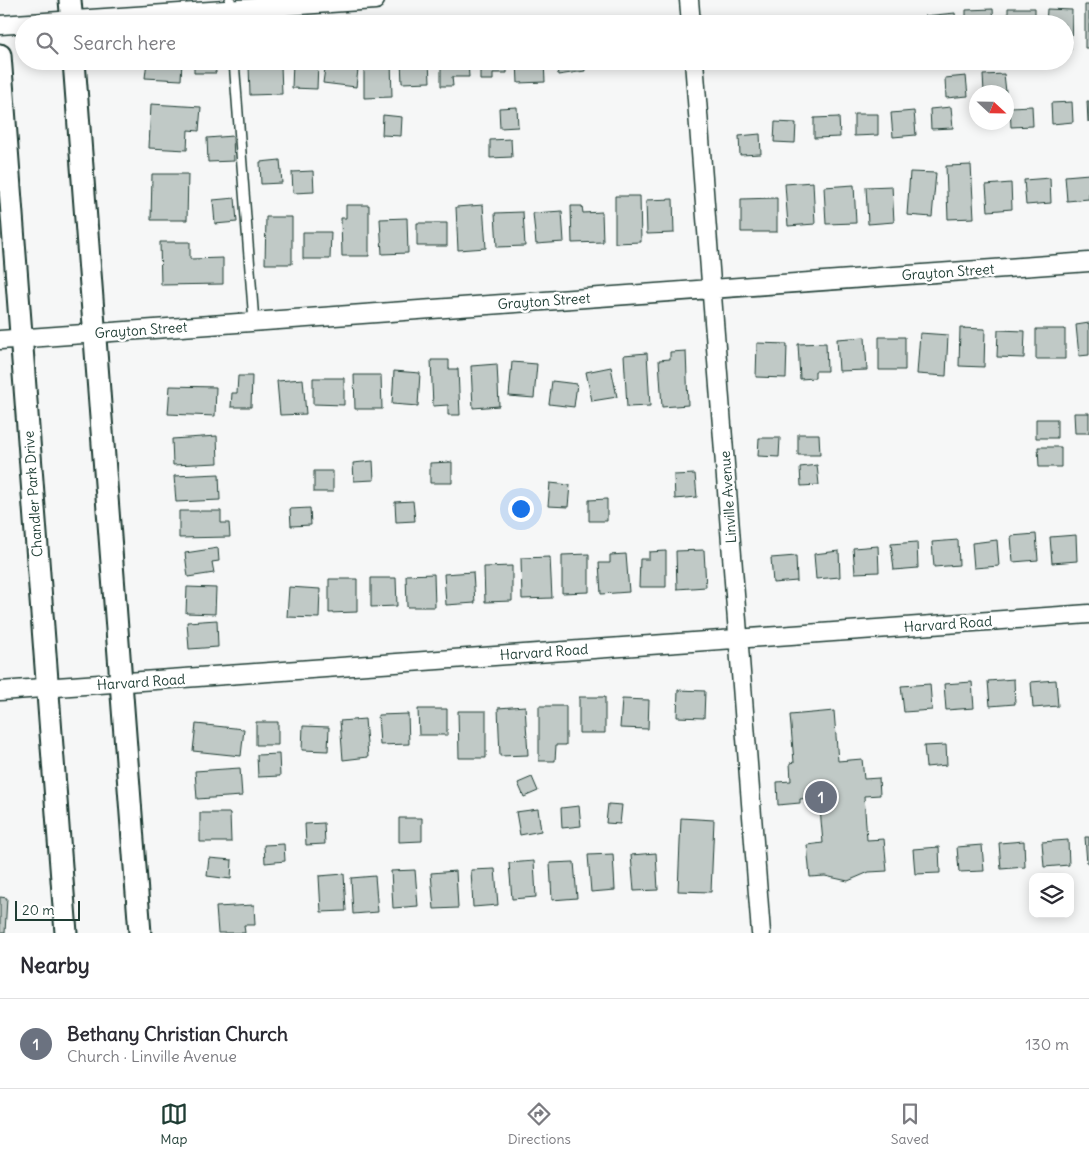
<!DOCTYPE html>
<meta charset="utf-8">
<style>
body{margin:0;font-family:Delius,sans-serif;background:#f2f2f3;color:#2b2b33}
.controls{position:absolute;right:15px;bottom:15px;display:grid;overflow:hidden;border-radius:10px;box-shadow:0 2px 12px #0003}
.controls button{width:45px;height:45px;display:grid;place-items:center;padding:0;border:0;border-bottom:1px solid #e1e1e2;background:#fff;color:#2b2b33;font:25px sans-serif}
.compass{position:absolute;left:969px;top:85px;width:45px;height:45px;border-radius:50%;background:#fff;box-shadow:0 2px 12px #0003;rotate:112deg}
.scale{position:absolute;left:15px;bottom:12px;width:65px;box-sizing:border-box;padding-left:5px;border:2px solid #1f3d34;border-top:0;font-size:14px;line-height:18px;white-space:nowrap;color:#1f3d34;-webkit-text-stroke:4px #fff;paint-order:stroke}
.you{position:absolute;left:520px;top:508px;width:18px;height:18px;margin:-12px;border:4px solid #fff;border-radius:50%;background:#1a73e8;box-shadow:0 0 0 8px #1a73e833}
.badge{display:grid;place-items:center;width:32px;height:32px;border-radius:50%;background:#1f3d34;color:#fff;font-size:16px;font-weight:700}
.pin{position:absolute;translate:-50% -50%;border:2px solid #fff;box-shadow:0 1px 5px #0006}
.list{margin:0;padding:0;list-style:none}
h2{display:flex;justify-content:space-between;align-items:center;height:65px;margin:0;padding:0 20px;font-size:21px}
h2 small{font-size:16px;font-weight:400;color:#7c7c81}
.list li{display:grid;grid-template-columns:32px 1fr auto;gap:15px;align-items:center;box-sizing:border-box;height:90px;padding:0 20px;border-top:1px solid #e1e1e2}
.list b{display:block;font-size:19px;white-space:nowrap}
.list p{margin:0;font-size:16px;white-space:nowrap;color:#7c7c81}
.list em{font-size:16px;font-style:normal;color:#7c7c81}
.icon{flex:none;width:28px;height:28px;fill:none;stroke:currentColor;stroke-width:2;stroke-linecap:round;stroke-linejoin:round}
.map{position:relative;flex:none;width:1089px;height:933px;overflow:hidden}
.search{position:absolute;background:#fff;box-shadow:0 2px 12px #0003;left:15px;right:15px;top:15px;height:55px;display:flex;align-items:center;gap:12px;box-sizing:border-box;padding:0 18px;border-radius:28px;color:#7c7c81;font-size:19px}
.sheet{height:155px;background:#fff}
nav{display:flex;justify-content:space-around;align-items:center;box-sizing:border-box;height:70px;border-top:1px solid #e1e1e2;background:#fff;font-size:14px;color:#7c7c81}
nav a{display:grid;justify-items:center;gap:2px}
nav .on{color:#1f3d34}
.map>svg:first-child{display:block}
.building{fill:#c0c9c6;stroke:#1f3d34}
.lines{fill:none;stroke-linecap:round;stroke-linejoin:round}
.service-casing{stroke:#1f3d34;stroke-width:12}
.minor-casing{stroke:#1f3d34;stroke-width:21}
.tertiary-casing{stroke:#1f3d34;stroke-width:25}
.service{stroke:#fff;stroke-width:9}
.minor{stroke:#fff;stroke-width:18}
.tertiary{stroke:#fff;stroke-width:21}
.labels{text-anchor:middle;stroke-width:5;stroke-linejoin:round;paint-order:stroke}
.street-label{font-size:14px;fill:#1f3d34;stroke:#fff}
</style>
<div class="map">
<svg width="1089" height="933" viewBox="0 0 1089 933">
<rect width="100%" height="100%" fill="#f6f7f7"/>
<filter id="ink" filterUnits="userSpaceOnUse"><feTurbulence type="fractalNoise" baseFrequency=".02" numOctaves="2"/><feDisplacementMap in="SourceGraphic" scale="10" xChannelSelector="R" yChannelSelector="G"/><feConvolveMatrix kernelMatrix="1 2 1 2 8 2 1 2 1" color-interpolation-filters="sRGB"/></filter>
<g filter="url(#ink)">
<path class="building" d="M1085,5H1089V48H1085Z
M1008,8H1035V24H1008Z
M993,9L994,24H966V10Z
M1047,9L1072,10L1071,50H1065V24H1046Z
M955,13L956,24H926L925,16Z
M147,61H182L181,80L145,78Z
M194,61H215L216,73H194Z
M293,61H318L317,89L292,88Z
M326,61H350L349,68L358,69L356,87L323,83Z
M364,61H391L392,97L364,98Z
M401,61H429L430,82L402,83Z
M441,61H468L469,77H452L453,86H441Z
M480,61H507V73H493V80H480Z
M517,61H544L545,82L518,83Z
M556,61H584L585,71L558,75Z
M735,61H763V64L735,66Z
M281,65L282,94L250,95L249,66Z
M1004,74L1006,92H984L983,75Z
M966,76L968,96L946,98L945,78Z
M1087,101H1089V121L1088,122Z
M1072,102L1073,122L1052,124L1051,103Z
M151,104L201,107L199,131L188,130L187,150L149,148Z
M1032,106L1033,126L1011,127L1010,107Z
M517,107L518,127L500,128L499,108Z
M951,107L953,128L931,129L930,109Z
M914,111L916,135L893,137L891,113Z
M854,114H878V135L854,136Z
M383,115L402,117L401,136L382,135Z
M839,117L840,137L814,138V118Z
M775,122L796,123L795,143L774,142Z
M760,134L761,154L740,155L739,136Z
M233,136L234,161L208,162L207,138Z
M511,139L512,157L490,158V140Z
M280,160L282,183L261,184L260,162Z
M971,165L974,218L948,219L946,166Z
M313,171L314,192L293,193L292,172Z
M910,172L936,173L932,217L907,215Z
M152,174H188L187,220H151Z
M1089,174V199L1067,201L1065,176Z
M1050,178L1051,203L1026,205L1024,180Z
M813,182L815,224L788,226L785,184Z
M1011,183L1012,209L988,211L986,185Z
M854,185L856,223L826,224L824,187Z
M892,186L894,222L868,224L866,187Z
M615,196H640L641,242L615,243Z
M235,198L237,222L215,224L213,200Z
M777,198V232H741V199Z
M673,199L674,233L647,234L646,200Z
M346,205H369V256H342L341,218H346Z
M483,205L486,248L458,250L456,207Z
M571,206H582L583,213L602,212L603,242L572,243Z
M562,211L564,242L536,244L533,213Z
M523,212L525,246L497,247L495,213Z
M266,217H292V264H265Z
M407,218L408,253L382,254L380,219Z
M417,223H447V246H417Z
M303,232H331L330,259H303Z
M160,242H190V259L223,258V284L161,285Z
M1089,323V355L1079,356L1076,325Z
M960,328L985,329L984,367L959,366Z
M1036,329H1065V359H1036Z
M998,330L1025,331L1024,358L997,357Z
M920,333L948,335L946,376L917,374Z
M865,337L867,370L839,371L837,339Z
M879,337H905V370H879Z
M757,343L787,344L786,378L756,377Z
M826,343L827,371H815V378L800,379L798,344Z
M686,351L688,405L662,407L659,360L670,359V352Z
M647,353L650,406L627,407L624,355Z
M431,360H449V369H458L460,415H448V405L433,406Z
M512,362L537,364L534,398L509,396Z
M497,364L499,406L473,408L471,366Z
M611,367L617,397L592,401L586,372Z
M394,371L420,373L418,406L392,404Z
M354,375H381L382,409H355Z
M238,376H252L251,407H231L232,393H237Z
M313,378H344V405L313,404Z
M303,379L306,414L280,415L277,381Z
M552,381L577,384L574,407L549,404Z
M170,386L216,387L215,416L168,414Z
M1074,413H1089V433H1075Z
M1036,419H1057V438H1036Z
M798,434H819L820,455H798Z
M217,436L218,463L173,465L172,439Z
M759,438H780L779,457L758,456Z
M1038,447H1061V467H1039Z
M373,461L374,480L354,481L353,463Z
M452,462V483H430V463Z
M817,465L819,485L801,486L800,467Z
M314,471H333V492H314Z
M219,474L220,500L176,502L174,476Z
M695,474L697,497L675,499L674,475Z
M550,483L570,485L568,507L548,506Z
M607,499V521H589V500Z
M413,501L415,521L396,522L395,502Z
M310,508L311,525L291,526L290,509Z
M179,511H221V523H229L230,537L179,538Z
M1036,534L1038,560L1013,562L1011,536Z
M1076,535L1077,561L1052,563L1050,537Z
M958,540L959,565L934,567L932,542Z
M997,540L999,566L974,568L972,543Z
M917,542L918,568L894,570L891,544Z
M878,546L879,572L855,573L853,548Z
M218,548L219,561L212,562L214,573L188,577L185,553Z
M704,550L706,587L677,589L676,551Z
M666,551V587H639L640,559H649V552Z
M839,551L840,577L816,579L814,554Z
M589,554V592L562,593V555Z
M626,554L629,592L601,594L599,563H610V555Z
M796,556L797,581L773,583L771,558Z
M550,557L552,598L522,599L521,558Z
M512,566V601L485,602L484,567Z
M473,572L475,603L446,605L444,574Z
M434,574L435,607H407L406,575Z
M371,578H396L397,606L371,607Z
M329,579H357V612L329,613Z
M187,587L216,588L215,614L186,613Z
M289,587L320,589L319,618L287,617Z
M217,620L218,647L189,649L187,622Z
M1014,679L1015,704L990,706L988,681Z
M1056,680L1058,706L1033,708L1031,682Z
M972,682L974,708L946,710L944,684Z
M930,684L932,710L904,712L901,686Z
M678,690L705,691L704,718L677,717Z
M579,697H605V733H579Z
M622,699L649,700L648,729L620,728Z
M525,706L528,755L500,756L498,708Z
M539,706H566V745H556L555,761H539Z
M418,709H447V735H419Z
M458,711H486V758H459Z
M834,711L838,761L862,759L864,779L879,778L880,795L864,796L867,840L884,839L887,871L869,872L848,881L825,876L810,877L807,845L823,843L819,797L800,799V803L778,805L777,782L791,781L790,763L794,762L790,715Z
M408,714L409,744L380,745L378,715Z
M365,719L368,757L343,760L340,721Z
M256,722H278V745H256Z
M196,724L244,729L241,756L193,751Z
M303,726L329,727L328,751L302,750Z
M946,745L947,765L926,767L924,746Z
M279,754L280,776L258,777L257,755Z
M240,768L242,796L197,799L195,771Z
M532,777L538,791L524,797L518,783Z
M608,804L622,805L620,824L606,823Z
M579,806L581,826L562,828L561,808Z
M538,809L541,831L520,835L516,812Z
M200,813H230L231,842H200Z
M399,818H422V841L399,842Z
M681,818L714,820L711,892L678,891Z
M324,823L325,844L306,845L305,824Z
M1085,837H1089V863H1087Z
M1068,840L1069,865L1044,867L1042,842Z
M1024,841L1025,867L1001,869L999,843Z
M284,844L285,861L265,863L264,845Z
M982,845L984,871L959,872L957,847Z
M939,847L940,873L915,874L913,849Z
M656,853L658,890L634,891L631,855Z
M613,854L615,890L591,892L588,855Z
M209,858L232,860L231,879L207,876Z
M534,861L536,897L512,899L509,863Z
M574,862L577,898L552,900L550,863Z
M495,869L498,905L473,907L471,870Z
M415,870L418,906L393,908L391,871Z
M456,871L458,908L434,909L431,873Z
M344,874L346,911L321,912L319,876Z
M375,876L378,912L353,914L351,878Z
M0,897L7,898L5,933H0Z
M254,905L255,925H244L245,933H218L216,907Z"/>
<g class="lines">
<g class="service-casing">
<path id="service" d="M230,0L232,24
M234,61L254,322"/>
</g>
<g class="minor-casing">
<path id="minor" d="M689,0L691,24
M0,25L375,0
M694,61L761,933
M0,340L1089,262
M0,691L1089,614"/>
</g>
<g class="tertiary-casing">
<path id="tertiary" d="M70,0L72,24
M0,55L66,933
M74,61L140,933"/>
</g>
<use href="#service" class="service"/>
<use href="#minor" class="minor"/>
<use href="#tertiary" class="tertiary"/>
</g>
</g>
<g class="labels">
<g class="street-label">
<text transform="translate(948 272) rotate(-4)" y="5">Grayton Street</text>
<text transform="translate(544 301) rotate(-4)" y="5">Grayton Street</text>
<text transform="translate(141 330) rotate(-4)" y="5">Grayton Street</text>
<text transform="translate(33 494) rotate(-94)" y="5">Chandler Park Drive</text>
<text transform="translate(728 497) rotate(-94)" y="5">Linville Avenue</text>
<text transform="translate(948 624) rotate(-4)" y="5">Harvard Road</text>
<text transform="translate(544 652) rotate(-4)" y="5">Harvard Road</text>
<text transform="translate(141 682) rotate(-4)" y="5">Harvard Road</text>
</g>
</g>
</svg>
<div class="controls">
<button><svg class="icon" aria-label="layers" viewBox="0 0 24 24"><path d="M12 4l9 5-9 5-9-5zM3 14l9 5 9-5"/></svg></button>
</div>
<svg class="compass" viewBox="-18 -18 36 36"><path d="M0-13l5 13h-10z" fill="#e53935"/><path d="M0 13l5-13h-10z" fill="#7c7c81"/></svg>
<div class="scale">20 m</div>
<div class="you"></div>
<div class="pin badge" style="left:821px;top:797px;background:#6b7280">1</div>
<div class="search"><svg class="icon" aria-label="search" viewBox="0 0 24 24"><circle cx="10" cy="10" r="6"/><path d="M15 15l6 6"/></svg>Search here</div>
</div>
<section class="sheet">
<h2>Nearby<small></small></h2>
<ul class="list">
<li><span class="badge" style="background:#6b7280">1</span><div><b>Bethany Christian Church</b><p>Church · Linville Avenue</p></div><em>130 m</em></li>
</ul>
</section>
<nav>
<a class="on"><svg class="icon" aria-label="map" viewBox="0 0 24 24"><path d="M3 6l6-2 6 2 6-2v14l-6 2-6-2-6 2zM9 4v14M15 6v14"/></svg>Map</a>
<a><svg class="icon" aria-label="directions" viewBox="0 0 24 24"><path d="M12 3l9 9-9 9-9-9zM9 14v-3h6M13 9l2 2-2 2"/></svg>Directions</a>
<a><svg class="icon" aria-label="saved" viewBox="0 0 24 24"><path d="M7 4h10v16l-5-4-5 4z"/></svg>Saved</a>
</nav>
